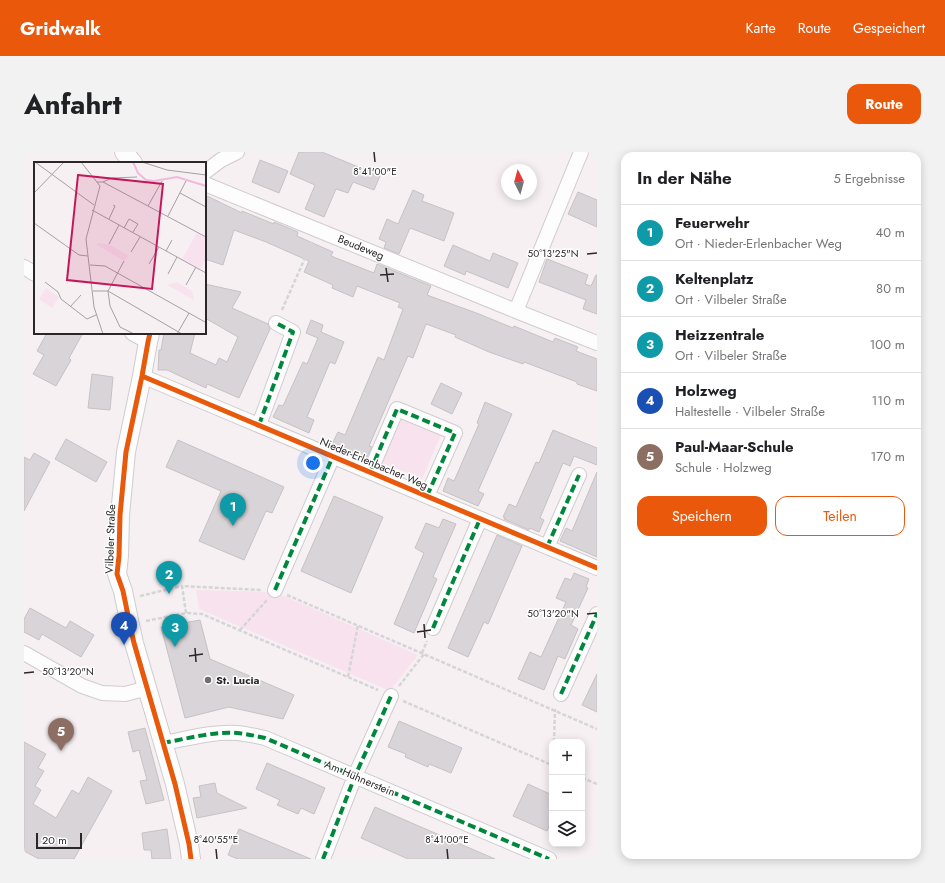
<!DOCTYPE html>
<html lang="de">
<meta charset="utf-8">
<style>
body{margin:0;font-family:Jost,sans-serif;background:#f2f2f2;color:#202124}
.controls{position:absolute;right:12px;bottom:12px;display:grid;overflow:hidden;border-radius:8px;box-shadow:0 2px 10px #0003}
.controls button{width:36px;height:36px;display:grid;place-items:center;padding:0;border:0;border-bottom:1px solid #e0e0e0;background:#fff;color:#202124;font:20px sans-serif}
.compass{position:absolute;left:477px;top:12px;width:36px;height:36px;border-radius:50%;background:#fff;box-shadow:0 2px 10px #0003;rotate:354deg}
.scale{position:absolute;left:12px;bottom:10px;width:46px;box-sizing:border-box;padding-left:4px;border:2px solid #2b2729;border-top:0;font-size:11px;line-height:14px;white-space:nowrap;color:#2b2729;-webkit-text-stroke:3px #fff;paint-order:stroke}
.you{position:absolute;left:289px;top:311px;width:14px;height:14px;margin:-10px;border:3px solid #fff;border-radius:50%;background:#1a73e8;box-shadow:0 0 0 6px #1a73e833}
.badge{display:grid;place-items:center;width:26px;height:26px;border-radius:50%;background:#ea580c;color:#fff;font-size:13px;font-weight:700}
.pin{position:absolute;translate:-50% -33px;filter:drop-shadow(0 1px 2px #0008)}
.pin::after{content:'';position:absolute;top:21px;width:14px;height:12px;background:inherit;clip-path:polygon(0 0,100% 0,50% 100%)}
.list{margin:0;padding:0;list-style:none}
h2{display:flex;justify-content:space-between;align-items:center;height:52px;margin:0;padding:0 16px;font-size:17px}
h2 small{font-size:13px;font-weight:400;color:#757577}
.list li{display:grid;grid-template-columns:26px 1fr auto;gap:12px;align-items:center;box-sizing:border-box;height:56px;padding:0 16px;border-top:1px solid #e0e0e0}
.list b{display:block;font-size:15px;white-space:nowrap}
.list p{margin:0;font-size:13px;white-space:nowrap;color:#757577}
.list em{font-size:13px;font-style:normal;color:#757577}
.actions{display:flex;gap:8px;padding:12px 16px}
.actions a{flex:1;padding:9px 0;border:1px solid #ea580c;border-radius:12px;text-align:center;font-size:14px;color:#ea580c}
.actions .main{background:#ea580c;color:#fff}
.icon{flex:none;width:22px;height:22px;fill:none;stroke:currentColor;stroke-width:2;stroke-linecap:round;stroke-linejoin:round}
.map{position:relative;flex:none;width:573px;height:707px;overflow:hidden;border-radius:12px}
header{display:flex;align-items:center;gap:24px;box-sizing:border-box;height:56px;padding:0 20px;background:#ea580c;color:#fff}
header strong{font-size:19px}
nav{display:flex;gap:22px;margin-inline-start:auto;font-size:14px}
.intro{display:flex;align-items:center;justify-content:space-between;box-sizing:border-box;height:96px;padding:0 24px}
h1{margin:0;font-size:28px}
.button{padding:10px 18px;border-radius:12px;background:#ea580c;color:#fff;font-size:14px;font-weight:700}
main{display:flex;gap:24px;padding:0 24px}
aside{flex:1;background:#fff;border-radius:12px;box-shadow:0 2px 10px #0003}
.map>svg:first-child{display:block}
.green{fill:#f8e2ee}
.building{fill:#d9d4d7;stroke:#c6c2c4}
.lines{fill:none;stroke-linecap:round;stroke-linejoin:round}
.minor-casing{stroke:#d0ccce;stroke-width:16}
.tertiary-casing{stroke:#d0ccce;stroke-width:20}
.path{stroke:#d6d5d5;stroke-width:2.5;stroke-dasharray:4 2;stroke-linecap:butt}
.minor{stroke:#fefdfd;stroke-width:14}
.tertiary{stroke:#fefdfd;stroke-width:18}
.quiet{stroke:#00873e;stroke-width:4;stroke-dasharray:8 4;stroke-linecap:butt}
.cycleway-casing{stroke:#fff;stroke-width:8}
.cycleway{stroke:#e8590c;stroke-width:5}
.ticks{fill:none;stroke:#2b2729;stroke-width:1.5}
.poi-dot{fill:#726d70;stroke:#fff;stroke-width:1.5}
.labels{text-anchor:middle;stroke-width:3;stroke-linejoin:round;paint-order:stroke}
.street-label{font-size:11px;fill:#2b2729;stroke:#fff}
.poi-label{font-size:11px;font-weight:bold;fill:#2b2729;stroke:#fff;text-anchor:start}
.inset-river{fill:none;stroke:#f2b9dc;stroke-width:2}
.inset-road{fill:none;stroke:#a5a0a2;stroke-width:1}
.view{fill:#c2185b;fill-opacity:0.15;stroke:#c2185b;stroke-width:2}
.inset-edge{fill:none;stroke:#2b2729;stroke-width:2}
.ticks-label{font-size:10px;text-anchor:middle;fill:#2b2729;stroke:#fff;stroke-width:3;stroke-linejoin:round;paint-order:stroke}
</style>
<header>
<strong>Gridwalk</strong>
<nav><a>Karte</a><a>Route</a><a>Gespeichert</a></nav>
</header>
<div class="intro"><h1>Anfahrt</h1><a class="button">Route</a></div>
<main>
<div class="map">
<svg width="573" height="707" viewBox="0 0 573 707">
<rect width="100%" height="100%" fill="#f6f0f3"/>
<path class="green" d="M376,266L417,283L398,327L357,310Z
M172,438L251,440L394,503L366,539L175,457Z"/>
<path class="building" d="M275,0H298L356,24L350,38L329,30L324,41L312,37L300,65L281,57L291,33L266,22Z
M236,8L264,19L255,41L228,30Z
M389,38L400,43L398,49L430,61L420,89L386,76L375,102L360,96L362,90L355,87L363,67L374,72Z
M554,40L573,48V75L544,62Z
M181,43L218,61V59L250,72V70L274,80L273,84L309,100L307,104L350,121L353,112L407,134L403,143L455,162L489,176L490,174L529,190L531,186L554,195L552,199L573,207V239L553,232V230L500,210L499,212L465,200L431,185L432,183L402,172L389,206L384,204L345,294L348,295L342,307L308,292L314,280L321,283L354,205L360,208L379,157L374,155L376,151L333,134L329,145L308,136L309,133L280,120L285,109L242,90L210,78L199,113L181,107Z
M429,93L466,109L469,101L494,111L484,136L442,119L441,123L420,114Z
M523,107L564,123L561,132L567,134L572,123H573V162L559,157L562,148L515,130Z
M181,132L217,140L208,156L244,172L246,177L215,246L183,232L182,236L143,218H134L135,198H137L140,181H171L166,201L192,213L195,206L203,210L214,185L181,166Z
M287,168L299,173L297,180L320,190L311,212L306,210L283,265L290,268L285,281L249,265L255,253L259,254L279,210L283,212L294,186L282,181Z
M23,181H59L45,206L47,208L32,234L9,222L20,203L13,199Z
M68,222L89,225L86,258L64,256Z
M417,231L438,241L428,262L407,252Z
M461,250L488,262L454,339L460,342L454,354L419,339L424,326L430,329L455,272L453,271Z
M529,278L573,296V313L550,304L546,314L539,311L516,366L520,368L515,380L506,376L505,378L480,367L481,365H479L485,352L492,355L512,310L515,311Z
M42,287L83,310L72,330L31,307Z
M154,288L260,335L248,361L242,359L220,408L175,389L197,339L142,315Z
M10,301L26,310L0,359V305L6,308Z
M573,320V405L536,389L542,376L548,379Z
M310,344L359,365L327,441L277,419Z
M419,367L432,372L409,425L413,427L390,481L370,472L400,401L391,396L402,371L415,376Z
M473,383L498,394L464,472L460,470L444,505L424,496Z
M550,421L565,427L562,435L564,436L547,473L554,477L541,507L534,504L520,538L494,527L506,500L517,505L542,450L532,446L541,426L547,428Z
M6,456L42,476L46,469L70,483L57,505L18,482L15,488L0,480V467Z
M176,468L186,507L270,543L259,567L205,555L161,566L137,475Z
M573,522V560L558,553Z
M375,569L438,596L427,621L405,612L404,615L381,605L382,602L364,595Z
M121,576L140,648L122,652L116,629L123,628L115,598L109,600L104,580Z
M0,590L22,602L14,616L20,619L11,634L17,638L9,652L32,666L48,638L55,642L64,625L88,639L50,707H15L0,699Z
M243,611L301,636L290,662L277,656L274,662L253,653L256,648L232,637Z
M191,631L193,641L223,656L173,666L169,646L177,645L175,634Z
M504,632L528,643V668L523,679L489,664Z
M351,655L390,672L471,707H384L337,686Z
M143,677L147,707H128L127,698H120L118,681Z
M215,677L287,707H214L204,703Z"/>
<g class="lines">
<g class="minor-casing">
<path id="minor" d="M181,20L197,8L213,0
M181,32L492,159L573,191
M0,115L11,122
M492,159L557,0
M108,181L124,190
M118,224L573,416
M235,273L269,180L252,171
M346,320L373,257L431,281L403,344
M523,395L555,323
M251,438L309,304
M409,476L456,367
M0,501L58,534L78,541L101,542L124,536
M537,542L573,462
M139,591C162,587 190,579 213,581C223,582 232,584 241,586L525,707
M299,707L331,624L367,544"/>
</g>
<g class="tertiary-casing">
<path id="tertiary" d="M100,0L109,11
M126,181L124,190L118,224L102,300L96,363L95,404L93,422L99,439L106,473L110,491L151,632L165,692L167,707"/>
</g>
<path class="path" d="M258,158L288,90
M263,443L573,577
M116,444L158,434
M162,461L158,434L237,438
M122,469L162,461L178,462L354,538
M216,478L243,448
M398,501L403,489
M324,525L334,473
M375,534L400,502
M379,549L528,613
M530,590L531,557
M558,626L573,632"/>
<use href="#minor" class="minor"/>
<use href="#tertiary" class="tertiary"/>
<path class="quiet" d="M235,273L269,180L252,171
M346,320L373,257L431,281L403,344
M523,395L555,323
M251,438L309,304
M409,476L456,367
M537,542L573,462
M139,591C162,587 190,579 213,581C223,582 232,584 241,586L525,707
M299,707L331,624L367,544"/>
<g class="cycleway-casing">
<path id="cycleway" d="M126,181L124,190L118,224L102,300L96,363L95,404L93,422L99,439L106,473L110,491L151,632L165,692L167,707
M118,224L573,416"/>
</g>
<use href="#cycleway" class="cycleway"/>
</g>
<path class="ticks" d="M350,0L351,10M563,102L573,101M362,116L364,130M356,123L370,122M563,462L573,461M400,472L401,486M393,480L407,478M171,496L172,510M165,504L179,502M0,521L10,520M192,697L193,707M423,697L424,707"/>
<circle class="poi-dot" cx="184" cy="528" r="4"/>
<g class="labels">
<g class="street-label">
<text transform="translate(337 95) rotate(22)" y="4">Beudeweg</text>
<text transform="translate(350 311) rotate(23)" y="4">Nieder-Erlenbacher Weg</text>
<text transform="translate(86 387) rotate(-88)" y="4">Vilbeler Straße</text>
<text transform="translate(336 626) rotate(23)" y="4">Am Hühnerstein</text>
</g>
<g class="poi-label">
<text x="192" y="532">St. Lucia</text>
</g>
</g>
<g transform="translate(10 10)">
<rect width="172" height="172" fill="#f6f0f3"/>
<path d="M163,71L172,76V97L167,107L148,97ZM63,81L75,82L95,94L90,99L63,83ZM143,120L158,129L160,138L133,123ZM12,126L25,135L18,146L5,137Z" fill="#f8e2ee"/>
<path class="inset-river" d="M99,0L104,11L112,18L120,19L143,15L172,24"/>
<path class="inset-road" d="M1,0L60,43M47,0L66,24L52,77L60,145L69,172M108,0L133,8L172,13M63,20H69L172,75M69,20L78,16L103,15M0,31L30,0M146,31L172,45M114,44L128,19M58,48L172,111M134,54L152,19M75,57L81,44L79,43M0,61L45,93L54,94M90,66L95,57L104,62L99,70M75,82L85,63M132,89L138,78M97,90L106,75M90,99L74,129L76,144L86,165L100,172M115,102L125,85M56,103L71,104L171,160M134,112L143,95M11,120L24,130L27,137L53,157L62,153M152,123L162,105M59,129H74L148,172M36,145L47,133M143,172L155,151"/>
<path class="view" d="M44,13L129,22L118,127L33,118Z"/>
<rect width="172" height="172" class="inset-edge"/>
</g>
<g class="ticks-label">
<text x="351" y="23">8°41'00"E</text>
<text x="529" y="105">50°13'25"N</text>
<text x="529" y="465">50°13'20"N</text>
<text x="44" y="523">50°13'20"N</text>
<text x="192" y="691">8°40'55"E</text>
<text x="423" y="691">8°41'00"E</text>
</g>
</svg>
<div class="controls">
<button>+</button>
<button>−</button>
<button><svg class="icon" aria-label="layers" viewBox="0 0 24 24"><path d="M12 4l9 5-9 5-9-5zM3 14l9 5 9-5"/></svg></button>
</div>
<svg class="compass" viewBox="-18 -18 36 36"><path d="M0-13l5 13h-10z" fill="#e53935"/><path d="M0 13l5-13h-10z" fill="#757577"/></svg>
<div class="scale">20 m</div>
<div class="you"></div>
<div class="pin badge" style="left:209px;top:374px;background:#0f9aa8">1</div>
<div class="pin badge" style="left:145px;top:442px;background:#0f9aa8">2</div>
<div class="pin badge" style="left:151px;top:495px;background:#0f9aa8">3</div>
<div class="pin badge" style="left:100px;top:493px;background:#1a4fb4">4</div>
<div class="pin badge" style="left:37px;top:599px;background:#8d6e63">5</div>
</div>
<aside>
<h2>In der Nähe<small>5 Ergebnisse</small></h2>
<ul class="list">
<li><span class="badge" style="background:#0f9aa8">1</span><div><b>Feuerwehr</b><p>Ort · Nieder-Erlenbacher Weg</p></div><em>40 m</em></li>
<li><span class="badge" style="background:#0f9aa8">2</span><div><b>Keltenplatz</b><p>Ort · Vilbeler Straße</p></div><em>80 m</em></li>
<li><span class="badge" style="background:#0f9aa8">3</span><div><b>Heizzentrale</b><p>Ort · Vilbeler Straße</p></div><em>100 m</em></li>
<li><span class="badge" style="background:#1a4fb4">4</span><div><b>Holzweg</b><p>Haltestelle · Vilbeler Straße</p></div><em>110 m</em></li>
<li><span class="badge" style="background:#8d6e63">5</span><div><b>Paul-Maar-Schule</b><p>Schule · Holzweg</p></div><em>170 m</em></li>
</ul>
<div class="actions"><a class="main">Speichern</a><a>Teilen</a></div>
</aside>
</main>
